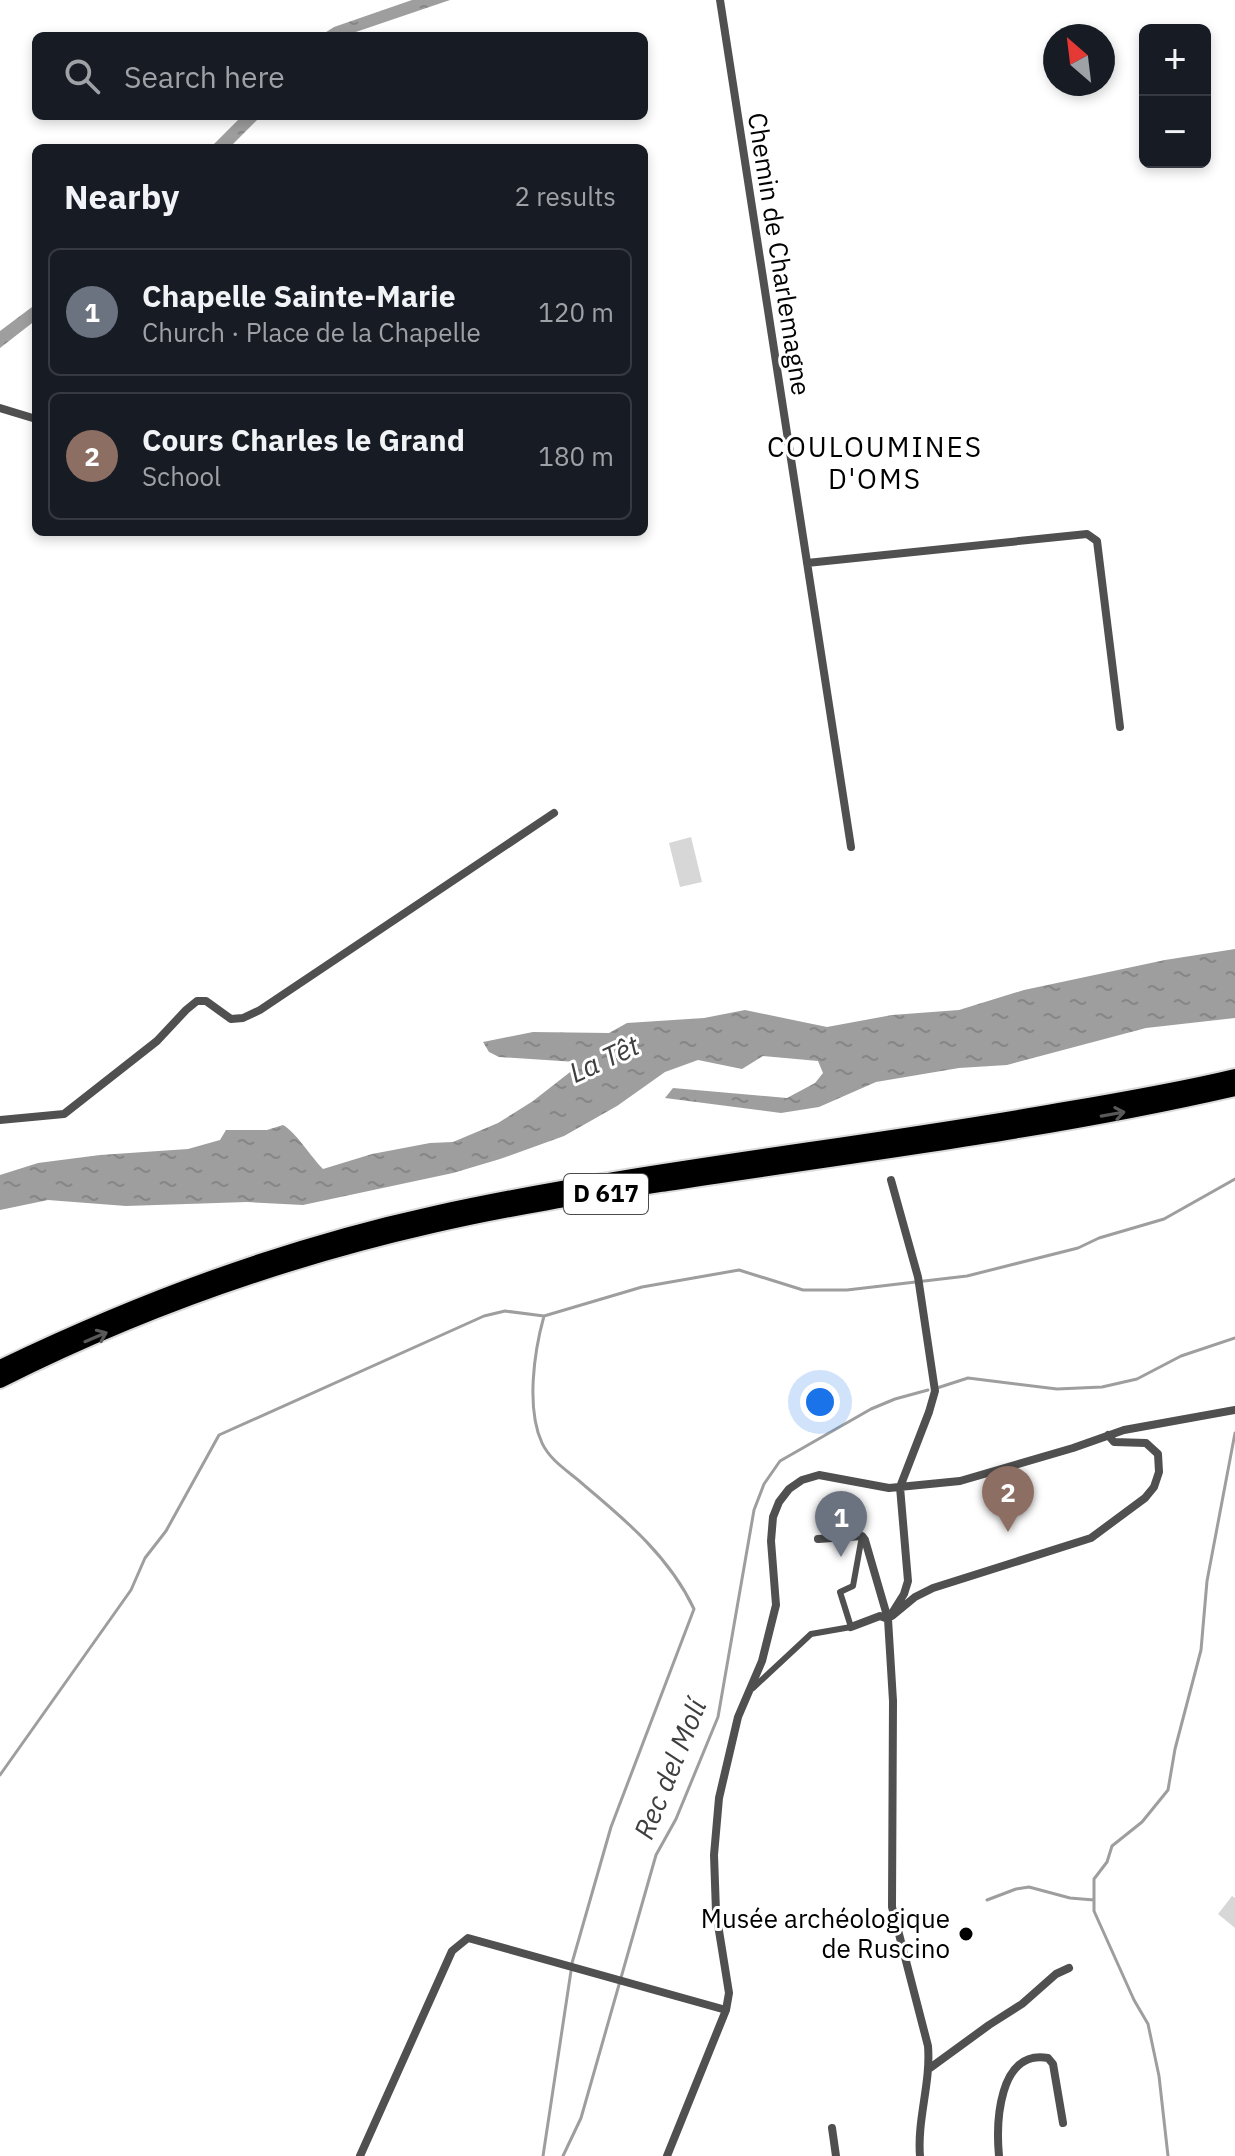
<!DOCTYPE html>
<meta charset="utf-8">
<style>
body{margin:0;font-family:"IBM Plex Sans",sans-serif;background:#20242c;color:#f1f3f6}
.controls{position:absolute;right:24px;top:24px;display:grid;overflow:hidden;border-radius:12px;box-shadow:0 4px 12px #0003}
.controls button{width:72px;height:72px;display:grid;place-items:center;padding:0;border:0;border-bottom:2px solid #363941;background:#171b24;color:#f1f3f6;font:40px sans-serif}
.compass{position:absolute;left:1043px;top:24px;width:72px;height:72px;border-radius:50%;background:#171b24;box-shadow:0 4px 12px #0003;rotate:332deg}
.you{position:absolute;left:820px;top:1402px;width:28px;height:28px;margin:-20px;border:6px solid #fff;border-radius:50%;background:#1a73e8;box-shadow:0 0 0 12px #1a73e833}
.badge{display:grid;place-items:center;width:52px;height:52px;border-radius:50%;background:#858687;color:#fff;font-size:26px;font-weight:700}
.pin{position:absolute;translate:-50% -66px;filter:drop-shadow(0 2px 4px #0008)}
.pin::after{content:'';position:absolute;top:42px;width:28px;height:24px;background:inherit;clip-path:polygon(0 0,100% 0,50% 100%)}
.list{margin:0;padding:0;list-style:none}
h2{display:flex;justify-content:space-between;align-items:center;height:104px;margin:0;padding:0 32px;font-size:34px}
h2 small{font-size:26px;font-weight:400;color:#9ea1a6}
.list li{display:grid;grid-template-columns:52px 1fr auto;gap:24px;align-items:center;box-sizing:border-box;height:128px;margin:0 16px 16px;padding:0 16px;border:2px solid #363941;border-radius:12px}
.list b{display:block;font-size:30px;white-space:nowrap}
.list p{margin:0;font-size:26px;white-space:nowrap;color:#9ea1a6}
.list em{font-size:26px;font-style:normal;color:#9ea1a6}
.icon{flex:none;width:44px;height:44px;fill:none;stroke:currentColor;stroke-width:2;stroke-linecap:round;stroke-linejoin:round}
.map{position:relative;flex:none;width:1235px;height:2156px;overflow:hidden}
.search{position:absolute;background:#171b24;box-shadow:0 4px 12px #0003;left:32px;top:32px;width:616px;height:88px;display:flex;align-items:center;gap:20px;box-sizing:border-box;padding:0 28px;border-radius:12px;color:#9ea1a6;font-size:30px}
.panel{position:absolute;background:#171b24;box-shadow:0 4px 12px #0003;left:32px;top:144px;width:616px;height:392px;border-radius:12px}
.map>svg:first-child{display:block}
.park{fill:#d7d7d7}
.water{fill:url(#water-ripples)}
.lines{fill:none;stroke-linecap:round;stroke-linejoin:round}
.stream{stroke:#9e9e9e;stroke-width:3}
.trunk-casing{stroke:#dbdbdb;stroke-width:18}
.pedestrian{stroke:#505050;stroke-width:6}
.minor{stroke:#505050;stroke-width:8}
.trunk{stroke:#000;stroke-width:14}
.oneway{stroke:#595959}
.poi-dot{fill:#000;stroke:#fff;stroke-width:3}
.labels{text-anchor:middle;stroke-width:6;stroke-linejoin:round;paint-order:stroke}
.shield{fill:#fff;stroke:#4c4c4c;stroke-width:2}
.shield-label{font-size:24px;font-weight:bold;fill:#000}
.street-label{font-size:26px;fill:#000;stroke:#fff}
.poi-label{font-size:26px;fill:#000;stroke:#fff;text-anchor:end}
.neighbourhood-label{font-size:28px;letter-spacing:2px;fill:#000;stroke:#fff}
.water-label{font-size:28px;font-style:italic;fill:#3f3f3f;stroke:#fff}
</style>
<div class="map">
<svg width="1235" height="2156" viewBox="0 0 1235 2156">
<defs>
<pattern id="water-ripples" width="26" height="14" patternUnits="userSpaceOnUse" patternTransform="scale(2)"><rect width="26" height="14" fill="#9e9e9e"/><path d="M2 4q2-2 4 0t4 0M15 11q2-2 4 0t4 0" fill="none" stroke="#868686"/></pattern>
</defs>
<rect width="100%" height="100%" fill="#fff"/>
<path class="park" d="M691,837L702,882L680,887L669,843Z
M1232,1896L1235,1898V1928L1218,1914Z"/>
<path class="water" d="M412,0H450L344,36H320L334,27Z
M242,116H261L229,148H210Z
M36,304V320L0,348V331Z
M1235,949V1018L1146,1028L1007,1065L959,1068L876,1082L819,1107L781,1113L665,1098L673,1088L787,1098L815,1083L823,1073L818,1061L763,1056L742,1069L698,1060L665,1072L617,1106L564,1136L500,1159L453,1173L303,1205L247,1202L126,1206L48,1200L0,1210V1175L38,1163L100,1155L188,1149L220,1140L226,1130H267L283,1125C296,1132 311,1157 323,1169L372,1154L430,1143L453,1142L498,1123L533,1101L574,1069L576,1062L499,1057L489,1052L483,1042L533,1032L609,1033L627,1023L704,1018L745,1010L827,1027L892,1015L959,1010L1024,990L1165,960Z"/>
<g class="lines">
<path class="stream" d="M544,1316C534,1352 526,1408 542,1443C551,1462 570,1472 585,1486C628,1522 670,1558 694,1609L611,1827L572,1963
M937,1388L968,1378L1057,1389L1102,1387L1137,1379L1181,1356L1235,1338
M0,1775L131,1590L145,1558L166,1531L219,1435L484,1316L505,1311L544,1316L642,1287L739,1270L803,1290H847L967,1276L1078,1248L1099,1238L1164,1219L1235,1179
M987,1900L1016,1889L1029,1887L1070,1898L1094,1900
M543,2156L571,1971
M563,2156L581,2118L656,1855L676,1819L718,1717L754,1510L764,1484L780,1461L871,1409L895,1399L928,1390
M1168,2156L1159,2076L1148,2024L1134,2000L1094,1911V1879L1107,1862L1112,1846L1142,1822L1168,1790L1175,1749L1201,1650L1207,1581L1235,1433"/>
<g class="trunk-casing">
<path id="trunk" d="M0,1367C139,1300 283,1246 434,1213C640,1168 851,1147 1059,1110C1118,1100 1177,1090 1235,1076
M0,1381C137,1312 284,1260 433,1226C510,1208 589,1196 667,1184C856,1155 1048,1132 1235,1089"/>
</g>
<path class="pedestrian" d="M753,1688L811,1634L851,1627L840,1592L853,1586L862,1536"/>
<path class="minor" d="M720,0L851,847
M0,408L36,419
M807,563L1087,534L1097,541L1120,727
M0,1120L64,1114L157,1041L186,1010L197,1001H206L231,1019L243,1018L260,1010L554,813
M818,1539L862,1536L865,1540L888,1619L893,1701L892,1907L928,2046C931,2083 917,2119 920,2156
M892,1616L915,1597L933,1588L1091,1538L1145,1498L1154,1487L1159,1472L1158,1454L1146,1443L1114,1442L1108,1435
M889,1618L904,1594L908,1581L900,1487L929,1412L935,1391L918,1277L891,1180
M851,1627L880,1616L888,1619
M930,2068L989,2025L1022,2004L1056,1974L1069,1968
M832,2128L836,2156
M360,2156L452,1951L468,1938L726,2010
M667,2156L726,2010L729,1993L716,1912L714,1855L719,1798L738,1717L762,1661L776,1605L771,1541L773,1517L779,1502L789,1489L802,1480L819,1475L889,1488L960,1481L1073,1448L1124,1430L1235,1410
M999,2156C996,2124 998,2049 1048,2058L1053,2064L1063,2123"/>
<use href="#trunk" class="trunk"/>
</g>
<defs><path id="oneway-shaft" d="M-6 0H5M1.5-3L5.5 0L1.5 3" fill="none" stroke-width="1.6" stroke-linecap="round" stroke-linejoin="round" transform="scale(2)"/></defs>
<g class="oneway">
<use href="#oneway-shaft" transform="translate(1113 1114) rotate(-10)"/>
<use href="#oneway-shaft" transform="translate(96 1337) rotate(-23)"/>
</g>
<circle class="poi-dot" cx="966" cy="1934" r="8"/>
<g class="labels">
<rect class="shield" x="564" y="1174" width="84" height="40" rx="6"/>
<g class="shield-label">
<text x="606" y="1202">D 617</text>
</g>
<g class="street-label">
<text transform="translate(779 254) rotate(81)" y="9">Chemin de Charlemagne</text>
</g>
<g class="poi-label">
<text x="950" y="1928">Musée archéologique<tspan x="950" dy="30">de Ruscino</tspan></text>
</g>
<g class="neighbourhood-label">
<text x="875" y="457">COULOUMINES<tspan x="875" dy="32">D'OMS</tspan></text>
</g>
<g class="water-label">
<text transform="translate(604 1059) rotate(-25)" y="10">La Têt</text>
<text transform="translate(670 1769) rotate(-68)" y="10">Rec del Molí</text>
</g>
</g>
</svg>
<div class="controls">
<button>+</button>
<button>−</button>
</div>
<svg class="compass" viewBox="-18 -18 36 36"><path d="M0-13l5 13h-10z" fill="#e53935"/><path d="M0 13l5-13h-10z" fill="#9ea1a6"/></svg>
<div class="you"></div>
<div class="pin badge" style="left:841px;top:1557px;background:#6b7280">1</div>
<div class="pin badge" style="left:1008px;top:1532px;background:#8d6e63">2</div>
<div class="search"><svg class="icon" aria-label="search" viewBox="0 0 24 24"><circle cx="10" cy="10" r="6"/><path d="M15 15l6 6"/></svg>Search here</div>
<section class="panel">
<h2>Nearby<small>2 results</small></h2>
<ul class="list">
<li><span class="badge" style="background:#6b7280">1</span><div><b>Chapelle Sainte-Marie</b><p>Church · Place de la Chapelle</p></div><em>120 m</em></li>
<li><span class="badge" style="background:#8d6e63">2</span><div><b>Cours Charles le Grand</b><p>School</p></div><em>180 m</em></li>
</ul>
</section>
</div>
